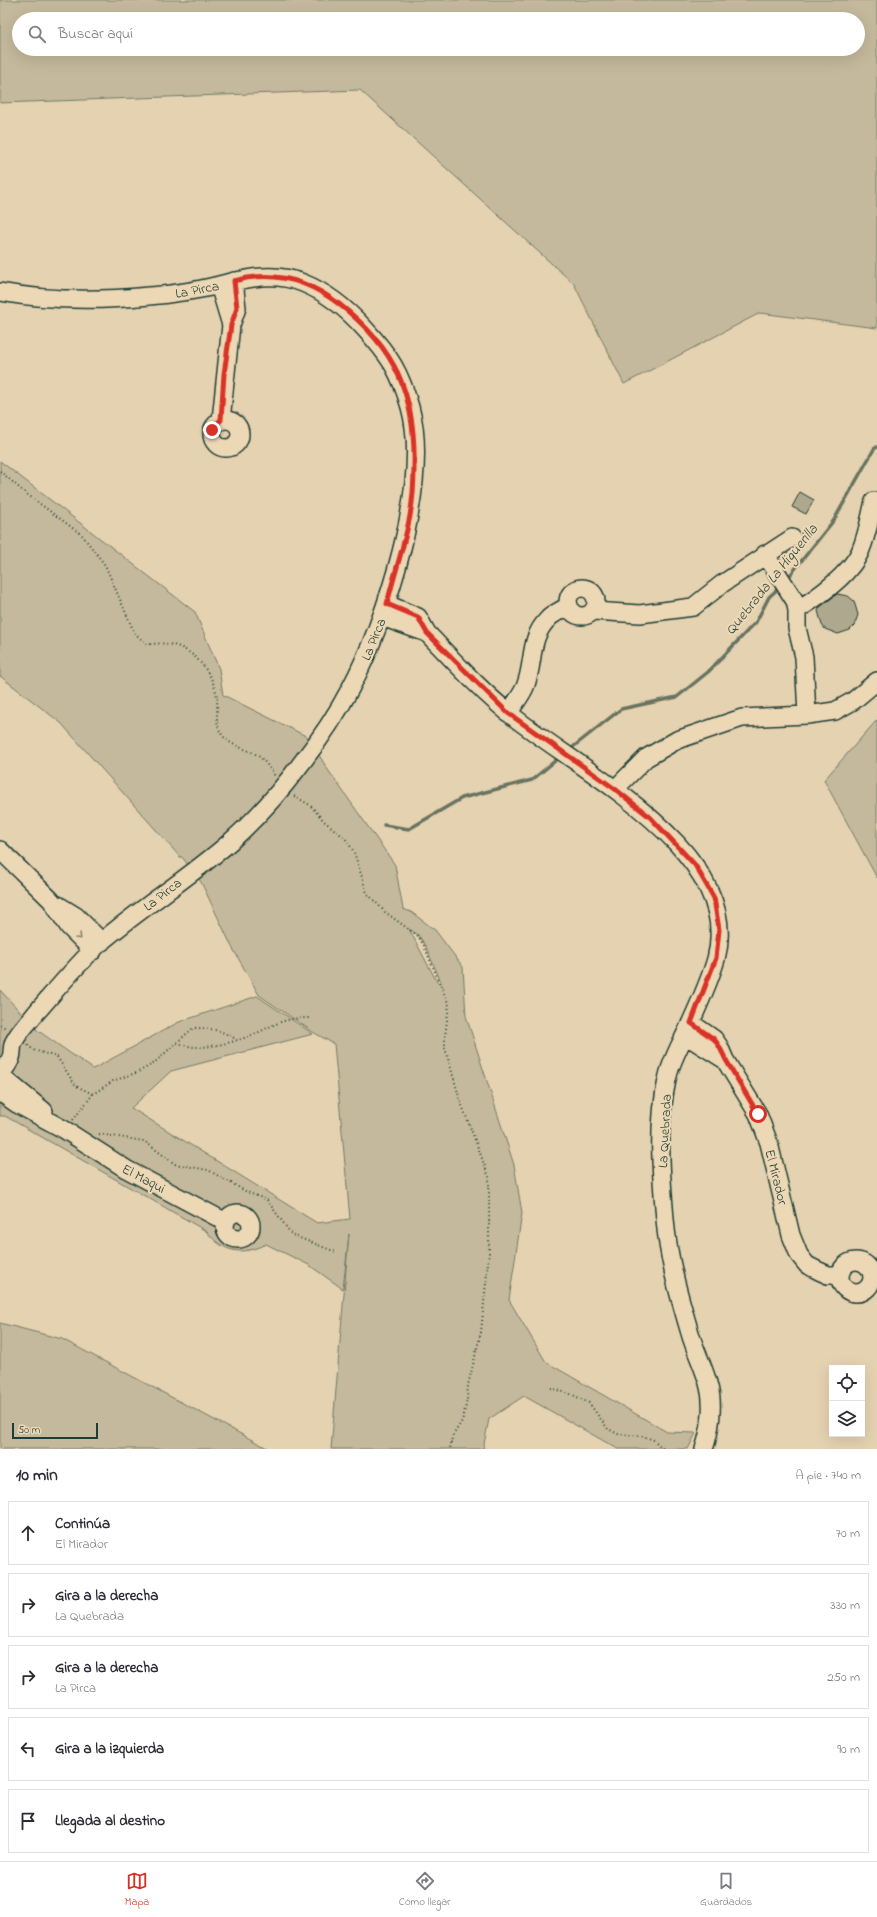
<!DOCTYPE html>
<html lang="es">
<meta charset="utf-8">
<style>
body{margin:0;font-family:"Indie Flower",sans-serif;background:#f2f2f3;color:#2b2b33}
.controls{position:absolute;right:12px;bottom:12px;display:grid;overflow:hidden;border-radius:0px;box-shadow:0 4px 16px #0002}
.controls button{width:36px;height:36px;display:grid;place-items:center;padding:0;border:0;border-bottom:1px solid #e1e1e2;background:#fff;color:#2b2b33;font:20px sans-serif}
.scale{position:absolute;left:12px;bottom:10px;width:86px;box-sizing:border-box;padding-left:4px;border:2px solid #1f3d34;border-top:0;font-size:11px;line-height:14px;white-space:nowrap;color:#1f3d34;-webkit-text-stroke:3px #edd8b6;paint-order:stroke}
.stop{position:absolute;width:12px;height:12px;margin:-9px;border:3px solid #d93025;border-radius:50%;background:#fff}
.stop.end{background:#d93025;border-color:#fff;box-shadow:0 1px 4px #0008}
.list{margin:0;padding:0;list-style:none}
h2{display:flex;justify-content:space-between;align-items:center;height:52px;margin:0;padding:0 16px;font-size:17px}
h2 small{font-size:13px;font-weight:400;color:#7c7c81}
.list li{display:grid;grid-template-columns:26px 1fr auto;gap:12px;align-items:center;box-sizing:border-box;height:64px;margin:0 8px 8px;padding:0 8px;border:1px solid #e1e1e2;border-radius:0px}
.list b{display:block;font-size:15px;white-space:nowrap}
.list p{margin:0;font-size:13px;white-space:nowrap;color:#7c7c81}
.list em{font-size:13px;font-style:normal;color:#7c7c81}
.icon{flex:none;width:22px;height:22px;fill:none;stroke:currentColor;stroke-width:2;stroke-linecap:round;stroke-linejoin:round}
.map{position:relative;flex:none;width:877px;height:1449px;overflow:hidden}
.search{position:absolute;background:#fff;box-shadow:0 4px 16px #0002;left:12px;right:12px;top:12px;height:44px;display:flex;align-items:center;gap:10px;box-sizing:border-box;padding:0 14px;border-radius:22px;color:#7c7c81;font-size:15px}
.sheet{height:412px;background:#fff}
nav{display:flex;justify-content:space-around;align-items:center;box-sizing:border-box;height:56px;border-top:1px solid #e1e1e2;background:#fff;font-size:11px;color:#7c7c81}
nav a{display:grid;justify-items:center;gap:2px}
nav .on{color:#d93025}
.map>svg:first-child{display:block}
.green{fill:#c4b99c;stroke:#727b68;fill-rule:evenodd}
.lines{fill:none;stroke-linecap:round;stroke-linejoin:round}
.stream{stroke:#677361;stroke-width:3.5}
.building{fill:#aea88e;stroke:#1f3d34}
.minor-casing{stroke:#1f3d34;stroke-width:20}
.path{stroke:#1f3d34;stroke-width:2;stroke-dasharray:1 3;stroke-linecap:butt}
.minor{stroke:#edd8b6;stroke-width:17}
.oneway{stroke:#7c836e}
.route{stroke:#d93025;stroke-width:5}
.labels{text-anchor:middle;stroke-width:4;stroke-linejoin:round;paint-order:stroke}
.street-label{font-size:14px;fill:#1f3d34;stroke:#edd8b6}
.water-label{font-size:15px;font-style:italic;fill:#314a3f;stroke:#edd8b6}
</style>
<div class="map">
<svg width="877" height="1449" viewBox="0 0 877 1449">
<rect width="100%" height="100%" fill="#e5d2b1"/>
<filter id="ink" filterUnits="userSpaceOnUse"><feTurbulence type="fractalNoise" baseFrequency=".025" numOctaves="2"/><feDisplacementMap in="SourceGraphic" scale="8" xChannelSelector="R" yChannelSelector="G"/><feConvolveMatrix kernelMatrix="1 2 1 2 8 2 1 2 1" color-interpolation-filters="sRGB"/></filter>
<g filter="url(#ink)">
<path class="green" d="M0,0H877V328L760,313L624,384L574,284L360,90L0,103ZM19,19H858V49H19Z
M0,461L195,612L219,669L223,695L310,738V740L328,770L395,865L403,909L411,912L435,930L463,967L466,1016L514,1165L522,1213L509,1300L546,1362L667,1432L696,1433L688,1449H618L524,1396L489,1419L483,1449H331L349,1234L343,1289L309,1265L266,1244C241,1256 224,1253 206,1231L5,1116H0V990L37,1030L93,1069L179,1022L257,996L313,1034L171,1071L131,1108L317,1223L350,1219L334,1044L313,1032L259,995L232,947L201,882L182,857H180L61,723L0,676ZM409,929L418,935L425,945L444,989L436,980Z
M877,720V878L824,780Z
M0,1323L62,1339L269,1449H0Z"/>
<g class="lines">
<path class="stream" d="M787,579L834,520L874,449L877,447
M568,751L621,709L677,697L708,672L756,622L769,597L780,587
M384,825L409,829L462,798L532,780L561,756"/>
</g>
<path class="building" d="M800,492L814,500L806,514L792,507Z
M837,594L848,596L854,601L858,615L854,626L850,630L838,634L825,629L822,625L818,611L820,607Z"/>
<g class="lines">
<g class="minor-casing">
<path id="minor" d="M219,285L231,325
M0,292C49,301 100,301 149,296C167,295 184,292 201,289C236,282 268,269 303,283C328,293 348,310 365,329C390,356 400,372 410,407C431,482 386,622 350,689C336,716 318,742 300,765C279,793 256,819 230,842C189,878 142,907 101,942C77,964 56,990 35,1014C29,1022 20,1030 15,1040C11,1045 13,1052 11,1058C9,1064 4,1070 0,1074
M212 434a14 14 0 1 1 28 0a14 14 0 1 1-28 0Z
M221,420L231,325L237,308L234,281
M765,554L795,601L797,610V628L804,657L807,715
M568 602a14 14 0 1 1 28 0a14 14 0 1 1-28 0Z
M387,604L418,617L427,633C454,661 480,690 510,714C578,770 745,851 716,959C710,980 700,1002 691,1022C683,1041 671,1059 667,1080C657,1125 661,1173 665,1219C668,1258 679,1296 690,1333C695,1351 705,1369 709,1387C714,1405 710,1432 704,1449
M797,610C818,597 850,574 860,552C867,536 870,518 874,501
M593,611L640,614L693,607L722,584L792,538
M382,617L427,633
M508,713C514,705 521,696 525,687C535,663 528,639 548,619C553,613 563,610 569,605
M615,789L646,758L677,740L742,718L807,715L835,711L853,701L877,681
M0,850L51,900L69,927L93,951
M58,905L76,916L102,942
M691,1023L714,1039L719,1046L725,1060L758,1114L769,1143L791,1235L799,1255L807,1265L819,1271L828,1275H840
M685,1035L725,1060
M0,1075L44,1111
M0,1092L17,1104L65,1130L126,1169L226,1222
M225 1226a13 13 0 1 1 26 0a13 13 0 1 1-26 0Z
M840 1277a16 16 0 1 1 32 0a16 16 0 1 1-32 0Z"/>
</g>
<path class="path" d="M0,471L24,492L82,535L105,565L135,634L147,644C154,644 162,643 169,644C194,648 214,674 217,698C218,710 214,726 223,736C232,747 246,748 257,755C265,761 270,768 275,776
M294,796L310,805L325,822L345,838L354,852L367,893L385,912L418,936L424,946L449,1005L445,1036V1048L460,1100L489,1177V1253L481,1332L468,1385L467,1401L462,1421L452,1437L450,1449
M0,1025L6,1028
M177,1043C183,1044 189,1047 195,1047C206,1048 230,1043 241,1039C268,1031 277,1017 309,1018
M28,1045L33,1050L57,1057L76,1086L93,1094
M73,1120L93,1094L113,1081L136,1073L153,1064L193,1028C211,1028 222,1030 237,1040
M99,1134L144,1141L175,1164L208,1170L247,1192L267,1200L292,1235L336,1252
M551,1388L573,1395L589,1403L608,1429L618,1434L643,1436L654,1440L663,1449"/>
<use href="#minor" class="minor"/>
</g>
<defs><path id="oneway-chevron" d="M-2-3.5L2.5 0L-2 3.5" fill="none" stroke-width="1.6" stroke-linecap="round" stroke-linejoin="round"/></defs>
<use class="oneway" href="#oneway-chevron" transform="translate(79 937) rotate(45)"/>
</g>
<g class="lines" filter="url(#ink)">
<path class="route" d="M212,430L214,426L221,420L224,374L231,325L237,308L234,281C272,270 308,280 339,304C396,348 416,396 414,467C414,488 412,510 407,530C401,555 393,579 387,604L418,617L427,633L508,713L615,789L650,817L695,865L714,898L719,930L716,958L691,1023L714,1039L719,1046L726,1060L758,1114"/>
</g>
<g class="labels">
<g class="street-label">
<text transform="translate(197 289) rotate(-11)" y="5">La Pirca</text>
<text transform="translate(373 639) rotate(-68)" y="5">La Pirca</text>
<text transform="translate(162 894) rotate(-38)" y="5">La Pirca</text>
<text transform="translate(664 1131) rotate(-87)" y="5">La Quebrada</text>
<text transform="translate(777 1177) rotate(76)" y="5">El Mirador</text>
<text transform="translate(144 1178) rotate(28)" y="5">El Maqui</text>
</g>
<g class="water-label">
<text transform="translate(771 579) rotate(-51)" y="5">Quebrada La Higuerilla</text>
</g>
</g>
</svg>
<div class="controls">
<button><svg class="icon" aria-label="locate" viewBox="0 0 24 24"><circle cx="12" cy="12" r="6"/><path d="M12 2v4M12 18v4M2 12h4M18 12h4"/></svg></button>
<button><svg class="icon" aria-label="layers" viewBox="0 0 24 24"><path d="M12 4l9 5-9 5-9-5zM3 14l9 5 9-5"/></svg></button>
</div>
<div class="scale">50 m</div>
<div class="stop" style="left:758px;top:1114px"></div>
<div class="stop end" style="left:212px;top:430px"></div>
<div class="search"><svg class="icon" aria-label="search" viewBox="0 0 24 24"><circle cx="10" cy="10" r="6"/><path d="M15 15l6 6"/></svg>Buscar aquí</div>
</div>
<section class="sheet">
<h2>10 min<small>A pie · 740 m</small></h2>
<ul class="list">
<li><svg class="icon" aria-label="ahead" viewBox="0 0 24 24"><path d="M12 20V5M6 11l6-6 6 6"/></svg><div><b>Continúa</b><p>El Mirador</p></div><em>70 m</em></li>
<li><svg class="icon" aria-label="right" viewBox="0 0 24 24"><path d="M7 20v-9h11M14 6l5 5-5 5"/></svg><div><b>Gira a la derecha</b><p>La Quebrada</p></div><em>330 m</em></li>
<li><svg class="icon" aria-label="right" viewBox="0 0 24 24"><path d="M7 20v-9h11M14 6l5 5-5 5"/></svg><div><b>Gira a la derecha</b><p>La Pirca</p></div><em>250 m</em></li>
<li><svg class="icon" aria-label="left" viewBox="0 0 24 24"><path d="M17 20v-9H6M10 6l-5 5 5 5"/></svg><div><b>Gira a la izquierda</b></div><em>90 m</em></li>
<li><svg class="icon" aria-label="arrive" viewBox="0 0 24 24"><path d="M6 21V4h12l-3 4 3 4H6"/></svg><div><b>Llegada al destino</b></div></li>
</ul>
</section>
<nav>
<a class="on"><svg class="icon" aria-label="map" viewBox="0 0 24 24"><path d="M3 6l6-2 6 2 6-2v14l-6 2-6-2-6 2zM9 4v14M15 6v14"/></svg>Mapa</a>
<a><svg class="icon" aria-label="directions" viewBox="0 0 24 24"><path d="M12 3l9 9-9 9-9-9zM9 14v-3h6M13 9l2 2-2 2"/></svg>Cómo llegar</a>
<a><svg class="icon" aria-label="saved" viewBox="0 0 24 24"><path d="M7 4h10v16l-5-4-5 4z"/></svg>Guardados</a>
</nav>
